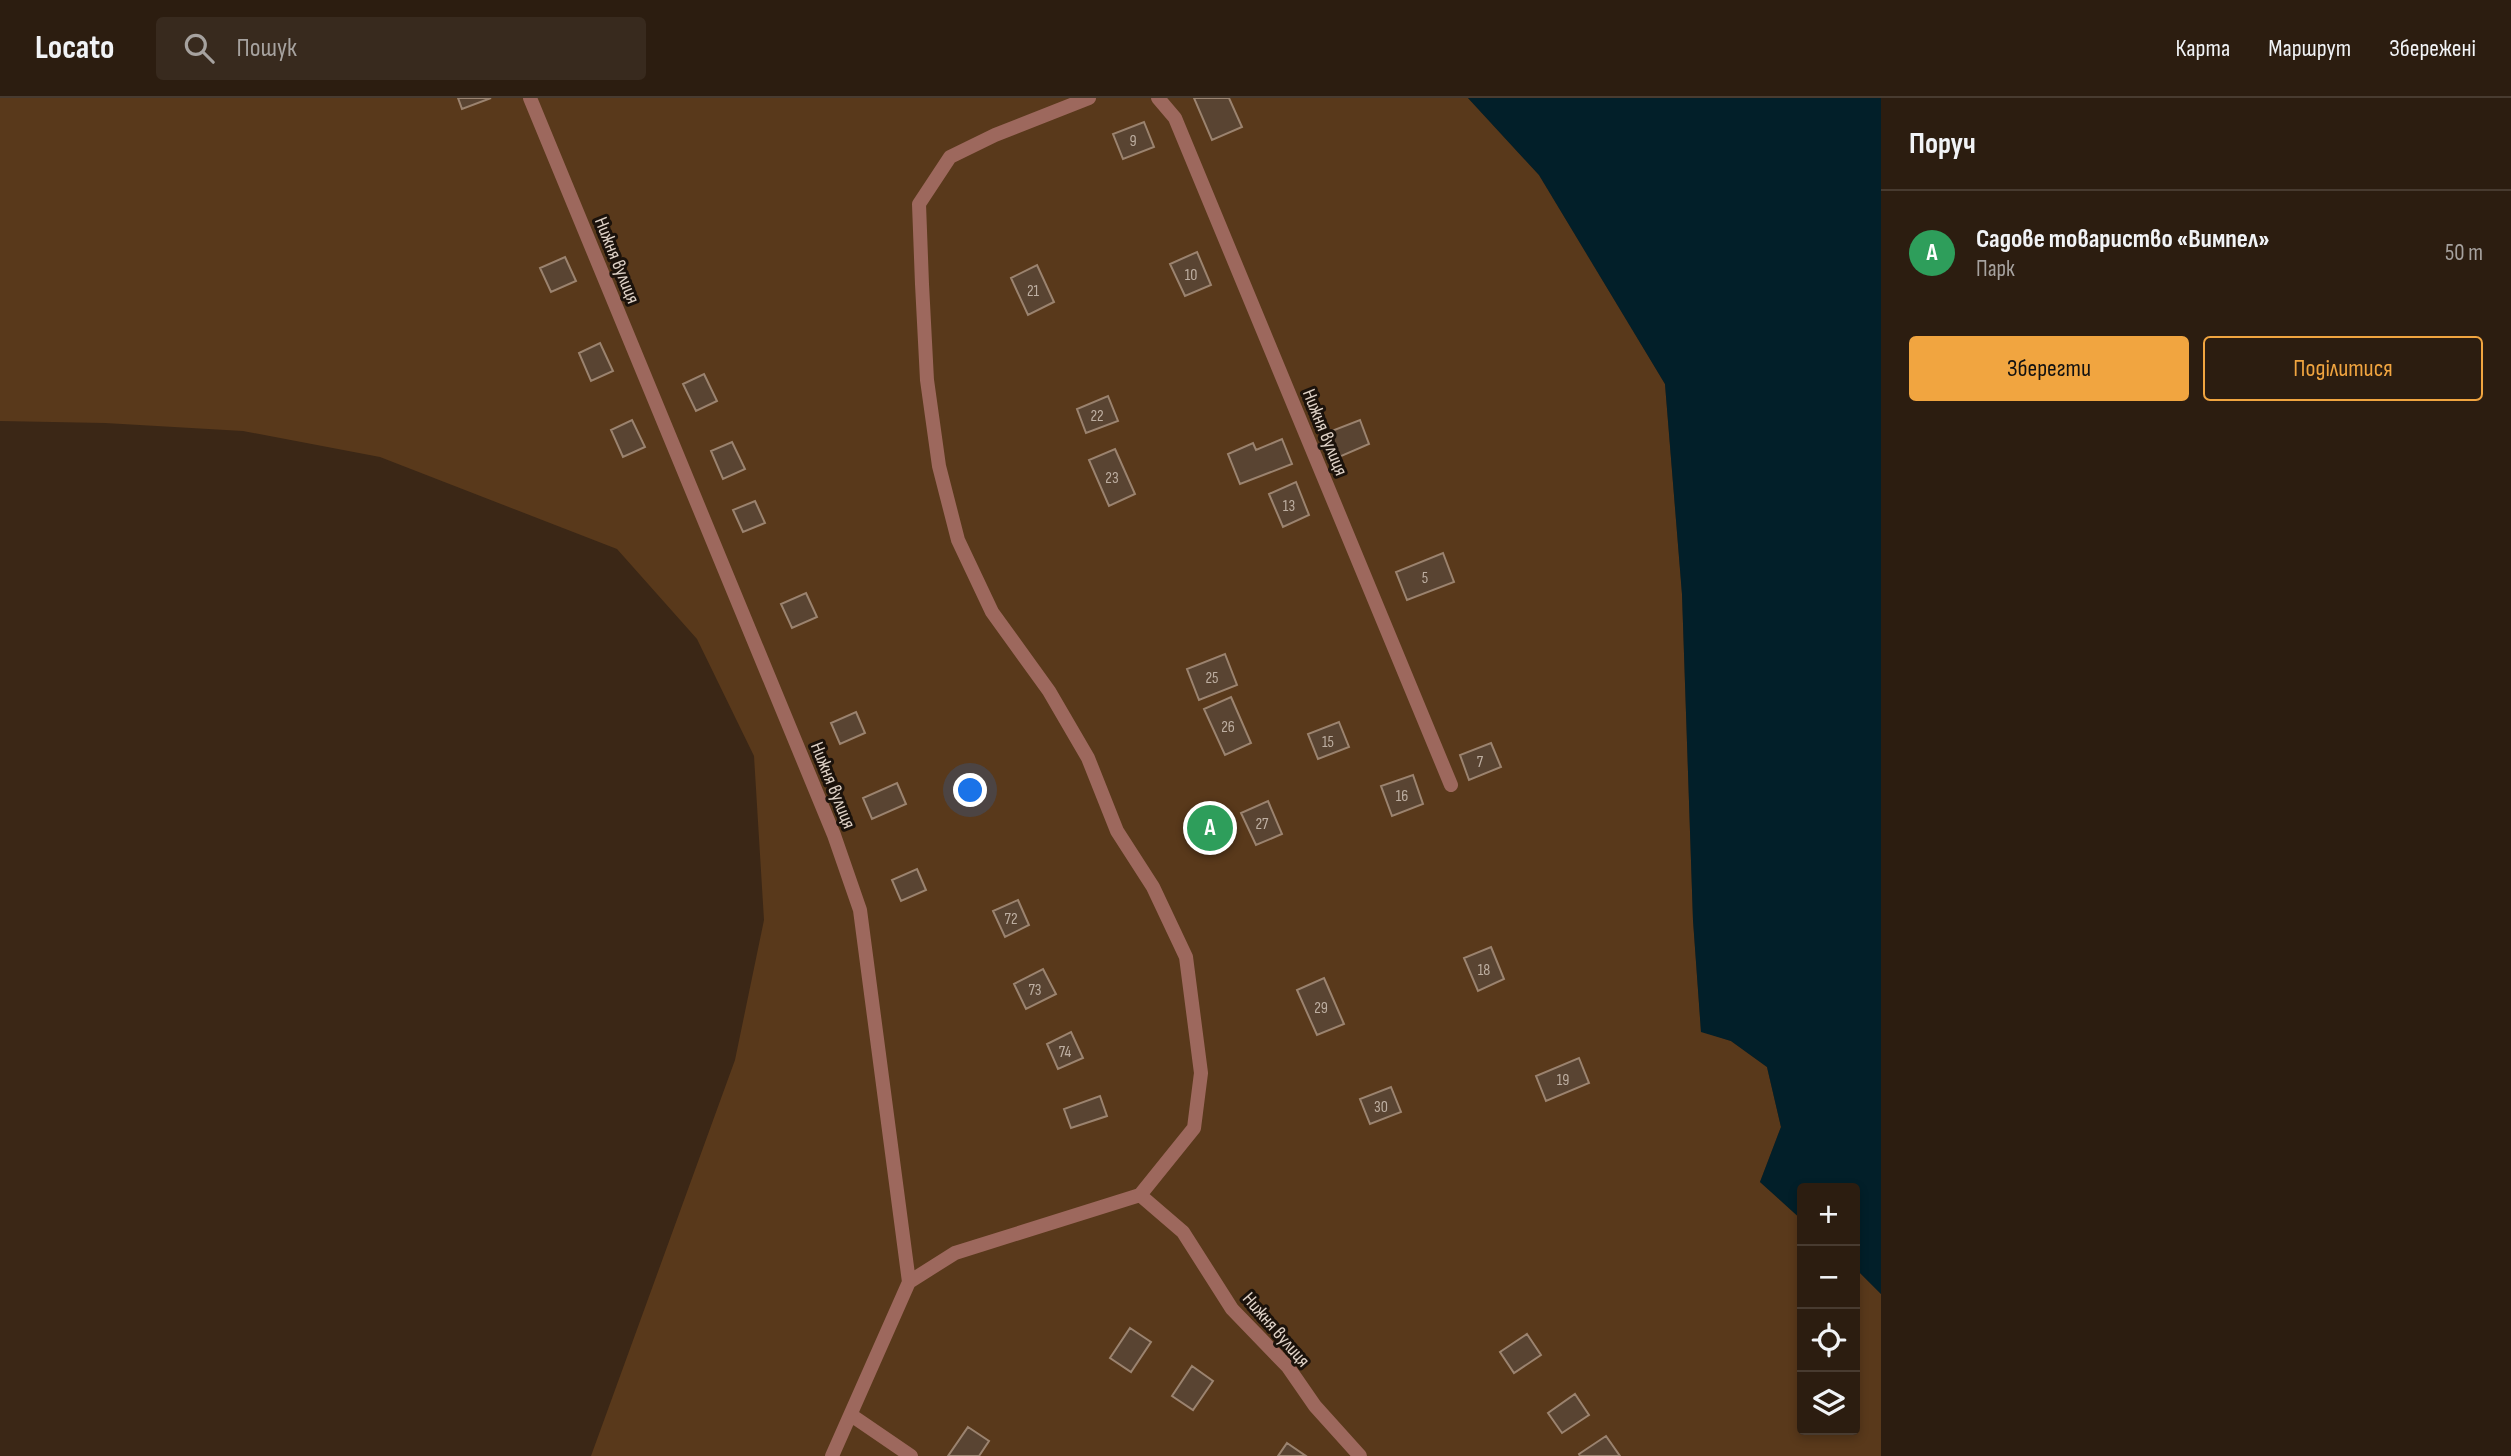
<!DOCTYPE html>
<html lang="uk">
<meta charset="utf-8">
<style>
body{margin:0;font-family:"Sofia Sans Condensed",sans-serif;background:#382a1e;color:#f1f3f6}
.controls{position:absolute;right:21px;bottom:21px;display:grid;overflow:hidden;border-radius:7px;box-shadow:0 4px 10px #0003}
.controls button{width:63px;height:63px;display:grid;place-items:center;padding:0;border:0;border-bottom:2px solid #483b30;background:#2c1d10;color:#f1f3f6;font:35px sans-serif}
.you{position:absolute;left:971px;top:693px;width:24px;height:24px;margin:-18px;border:5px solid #fff;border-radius:50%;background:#1a73e8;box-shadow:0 0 0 10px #1a73e833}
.badge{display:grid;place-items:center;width:46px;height:46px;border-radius:50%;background:#f1a540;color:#fff;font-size:23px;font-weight:700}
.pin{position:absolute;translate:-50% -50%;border:4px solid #fff;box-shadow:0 2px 7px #0006}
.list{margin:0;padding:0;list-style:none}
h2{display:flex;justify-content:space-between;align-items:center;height:91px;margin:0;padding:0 28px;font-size:30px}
h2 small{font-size:23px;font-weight:400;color:#a6a29f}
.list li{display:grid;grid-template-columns:46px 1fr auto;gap:21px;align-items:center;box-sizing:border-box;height:126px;padding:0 28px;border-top:2px solid #483b30}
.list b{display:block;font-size:26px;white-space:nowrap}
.list p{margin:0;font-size:23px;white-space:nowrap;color:#a6a29f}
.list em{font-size:23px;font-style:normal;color:#a6a29f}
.actions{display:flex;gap:14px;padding:21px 28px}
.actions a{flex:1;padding:16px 0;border:2px solid #f1a540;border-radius:7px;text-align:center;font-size:24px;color:#f1a540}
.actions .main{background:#f1a540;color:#111}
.icon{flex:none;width:38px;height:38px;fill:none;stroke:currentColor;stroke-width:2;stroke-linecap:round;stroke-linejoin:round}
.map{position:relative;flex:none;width:1881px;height:1358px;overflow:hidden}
header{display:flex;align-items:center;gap:42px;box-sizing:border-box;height:98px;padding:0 35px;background:#2c1d10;border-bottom:2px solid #483b30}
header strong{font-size:33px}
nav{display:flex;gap:38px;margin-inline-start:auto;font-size:24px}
.search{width:490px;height:63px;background:#382a1e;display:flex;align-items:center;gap:18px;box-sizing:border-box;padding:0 24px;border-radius:7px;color:#a6a29f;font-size:26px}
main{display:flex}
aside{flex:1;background:#2c1d10}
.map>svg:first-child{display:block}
.green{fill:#59391b}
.water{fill:#021f29}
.building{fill:#594432;stroke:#9b836f;stroke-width:2}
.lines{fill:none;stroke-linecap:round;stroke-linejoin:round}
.lane{stroke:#9d685d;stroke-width:14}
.labels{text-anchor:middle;stroke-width:6;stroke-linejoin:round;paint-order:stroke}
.number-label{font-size:16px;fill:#beafa2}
.street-label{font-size:19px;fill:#e0d3c8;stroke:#1b120b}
</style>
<header>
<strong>Locato</strong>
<div class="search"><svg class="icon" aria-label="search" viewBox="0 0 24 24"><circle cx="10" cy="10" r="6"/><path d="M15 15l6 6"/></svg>Пошук</div>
<nav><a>Карта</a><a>Маршрут</a><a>Збережені</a></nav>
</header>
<main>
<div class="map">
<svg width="1881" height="1358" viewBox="0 0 1881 1358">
<rect width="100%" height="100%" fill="#3b2716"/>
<path class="green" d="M0,0H1468L1539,77L1665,286L1682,496L1693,822L1701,933L1731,943L1767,969L1781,1029L1760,1084L1802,1122V1332H1855V1170L1881,1196V1358H591L735,962L764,822L754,658L697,541L617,451L380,359L243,333L105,325L0,323Z"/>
<path class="water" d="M1468,0H1881V1196L1855,1170V1090H1802V1122L1760,1084L1781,1029L1767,969L1731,943L1701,934L1693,822L1682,496L1665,286L1539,77Z"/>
<path class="building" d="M458,0H491L462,11Z
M1194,0H1229L1242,29L1212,42Z
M1144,24L1154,49L1123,61L1113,36Z
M1197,154L1211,187L1185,198L1170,166Z
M565,159L576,183L551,194L540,170Z
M1037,167L1054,204L1028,217L1011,180Z
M600,245L613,273L591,283L579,255Z
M704,276L717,303L696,313L683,286Z
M1108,298L1118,323L1086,335L1077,311Z
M632,322L645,349L623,359L611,332Z
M1360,322L1369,346L1339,359L1329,334Z
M1282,341L1292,366L1240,386L1228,356L1253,345L1256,352Z
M732,344L745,371L723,381L711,353Z
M1115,351L1135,396L1109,408L1089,362Z
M1296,384L1309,417L1283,429L1269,396Z
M755,403L765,425L743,434L733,412Z
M1443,455L1454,484L1407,502L1396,474Z
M806,495L817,519L792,530L781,506Z
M1225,556L1237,587L1199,602L1187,571Z
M1231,599L1251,645L1225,657L1204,611Z
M856,614L865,635L840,646L831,625Z
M1339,624L1349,649L1318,661L1308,636Z
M1491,645L1501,669L1469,682L1460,657Z
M1413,677L1423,706L1392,718L1381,688Z
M897,685L906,706L872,721L863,700Z
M1268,703L1282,736L1256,747L1241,715Z
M917,771L926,792L901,803L892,782Z
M1018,802L1029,827L1005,839L993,813Z
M1491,849L1504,881L1478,893L1464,860Z
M1043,871L1056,896L1026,911L1014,886Z
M1324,880L1344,926L1317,937L1297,892Z
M1071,934L1083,960L1058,971L1047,946Z
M1579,960L1589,985L1546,1003L1536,978Z
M1391,989L1401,1014L1370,1026L1360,1001Z
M1100,998L1107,1018L1071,1030L1064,1011Z
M1130,1230L1151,1244L1131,1274L1110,1260Z
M1527,1236L1541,1257L1514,1275L1500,1254Z
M1192,1268L1213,1283L1193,1312L1172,1298Z
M1575,1296L1589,1317L1562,1335L1548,1315Z
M968,1329L989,1343L979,1358H948Z
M1606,1338L1620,1358H1580L1579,1356Z
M1287,1345L1306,1358H1278Z"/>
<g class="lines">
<path class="lane" d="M530,0L834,737L860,812L909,1184
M1089,0L995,37L950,59L919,106L922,186L927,282L939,368L958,442L992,514L1049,593L1088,660L1117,733L1153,789L1186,859L1201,975L1194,1030L1140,1097L1183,1134L1232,1211L1288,1269L1315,1308L1360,1358
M1158,0L1175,20L1451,687
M909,1184L955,1155L1140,1097
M851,1317L911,1358
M832,1358L909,1184"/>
</g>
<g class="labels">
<g class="number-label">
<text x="1133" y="48">9</text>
<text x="1191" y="182">10</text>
<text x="1033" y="198">21</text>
<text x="1097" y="323">22</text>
<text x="1112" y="385">23</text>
<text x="1289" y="413">13</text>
<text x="1425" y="485">5</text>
<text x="1212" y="585">25</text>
<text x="1228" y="634">26</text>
<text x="1328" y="649">15</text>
<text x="1480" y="669">7</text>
<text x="1402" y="703">16</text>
<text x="1262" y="731">27</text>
<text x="1011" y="826">72</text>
<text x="1484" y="877">18</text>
<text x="1035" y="897">73</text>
<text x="1321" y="915">29</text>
<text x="1065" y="959">74</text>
<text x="1563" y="987">19</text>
<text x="1381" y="1014">30</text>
</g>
<g class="street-label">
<text transform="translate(618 162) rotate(68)" y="7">Нижня вулиця</text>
<text transform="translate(1326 334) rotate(68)" y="7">Нижня вулиця</text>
<text transform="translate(834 687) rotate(68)" y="7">Нижня вулиця</text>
<text transform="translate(1277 1231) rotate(49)" y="7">Нижня вулиця</text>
</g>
</g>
</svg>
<div class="controls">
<button>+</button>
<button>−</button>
<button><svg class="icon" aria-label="locate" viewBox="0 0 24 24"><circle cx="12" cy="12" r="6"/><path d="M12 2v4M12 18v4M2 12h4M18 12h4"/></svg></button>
<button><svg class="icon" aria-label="layers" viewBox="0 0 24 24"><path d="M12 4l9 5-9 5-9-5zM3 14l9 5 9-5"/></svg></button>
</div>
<div class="you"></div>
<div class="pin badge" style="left:1210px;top:730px;background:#2e9e5b">A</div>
</div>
<aside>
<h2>Поруч<small></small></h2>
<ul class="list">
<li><span class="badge" style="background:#2e9e5b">A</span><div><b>Садове товариство «Вимпел»</b><p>Парк</p></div><em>50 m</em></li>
</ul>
<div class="actions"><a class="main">Зберегти</a><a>Поділитися</a></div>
</aside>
</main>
